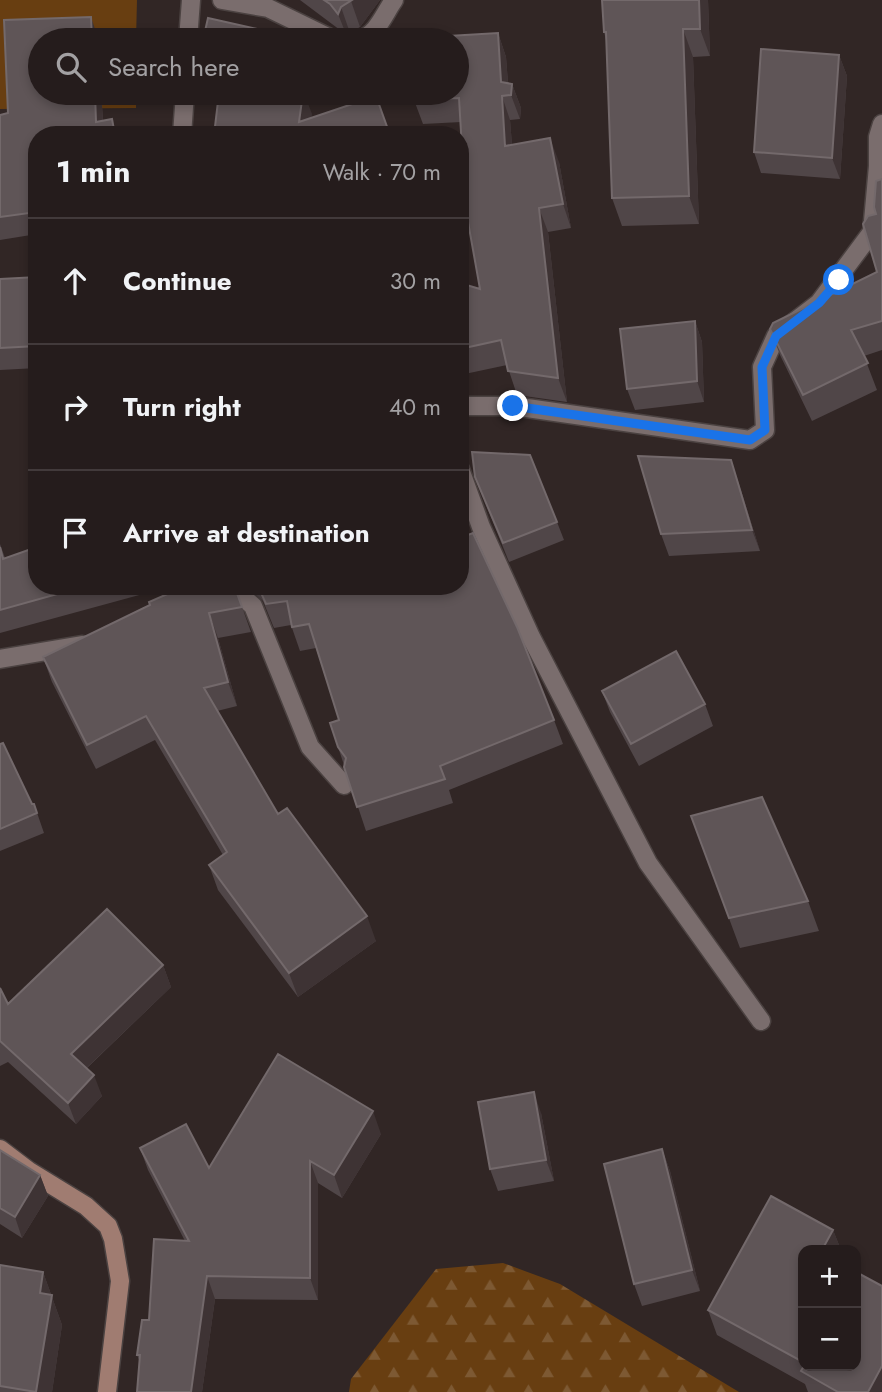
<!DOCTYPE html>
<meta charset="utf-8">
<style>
body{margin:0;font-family:Jost,sans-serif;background:#312929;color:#f1f3f6}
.controls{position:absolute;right:21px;bottom:21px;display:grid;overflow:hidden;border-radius:14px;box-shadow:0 4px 10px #0003}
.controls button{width:63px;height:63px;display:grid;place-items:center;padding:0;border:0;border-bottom:2px solid #423a3b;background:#251c1c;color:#f1f3f6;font:35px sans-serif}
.stop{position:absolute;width:21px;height:21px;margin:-16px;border:5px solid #1a73e8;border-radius:50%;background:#fff}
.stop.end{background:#1a73e8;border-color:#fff;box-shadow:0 2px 7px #0008}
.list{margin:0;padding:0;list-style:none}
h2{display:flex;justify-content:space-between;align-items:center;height:91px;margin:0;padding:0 28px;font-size:30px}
h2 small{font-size:23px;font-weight:400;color:#a3a1a3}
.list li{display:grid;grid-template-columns:46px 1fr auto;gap:21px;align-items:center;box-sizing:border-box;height:126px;padding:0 28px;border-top:2px solid #423a3b}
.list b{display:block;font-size:26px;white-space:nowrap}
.list em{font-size:23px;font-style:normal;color:#a3a1a3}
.icon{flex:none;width:38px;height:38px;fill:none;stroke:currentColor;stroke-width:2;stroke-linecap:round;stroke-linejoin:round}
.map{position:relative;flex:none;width:882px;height:1392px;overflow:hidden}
.search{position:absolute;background:#251c1c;box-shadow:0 4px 10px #0003;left:28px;top:28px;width:441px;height:77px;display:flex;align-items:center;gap:18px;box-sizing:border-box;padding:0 24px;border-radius:38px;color:#a3a1a3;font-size:26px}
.panel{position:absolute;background:#251c1c;box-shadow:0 4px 10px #0003;left:28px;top:126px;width:441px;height:469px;border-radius:28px}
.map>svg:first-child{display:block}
.forest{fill:url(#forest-firs)}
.park{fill:#683e11}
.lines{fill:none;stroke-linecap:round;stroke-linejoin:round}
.lane-casing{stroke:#4b4241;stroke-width:21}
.street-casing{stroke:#4b4241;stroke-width:21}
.secondary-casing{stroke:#4b4241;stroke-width:21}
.lane{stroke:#7a6d6d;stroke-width:18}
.street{stroke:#7a6d6d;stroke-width:18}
.secondary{stroke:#a07c71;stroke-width:18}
.wall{fill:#504648}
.shaded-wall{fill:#3e3334}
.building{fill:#5f5557;stroke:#73696b;stroke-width:2}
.route{stroke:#1a73e8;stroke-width:9}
</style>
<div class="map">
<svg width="882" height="1392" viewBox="0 0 882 1392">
<defs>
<pattern id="forest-firs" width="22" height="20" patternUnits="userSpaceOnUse" patternTransform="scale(1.75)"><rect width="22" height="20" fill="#683e11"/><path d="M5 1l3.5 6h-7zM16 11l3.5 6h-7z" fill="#7d5933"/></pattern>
</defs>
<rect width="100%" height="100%" fill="#312625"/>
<path class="forest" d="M503,1263L560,1284L739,1392H349L351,1379L436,1269Z"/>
<path class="park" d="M0,0H137L136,40H40V93H136V108L0,109Z"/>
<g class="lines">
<g class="lane-casing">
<path id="lane" d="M222,0L268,8L334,40
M359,40C377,35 384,14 394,0
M230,586L253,606L310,747L344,785"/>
</g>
<g class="street-casing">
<path id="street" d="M188,40L191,0
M182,135L185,93
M460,406H513L750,440L765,430L762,367L776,336L819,303L872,232L878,166V137L882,124
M460,469L481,527L531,637L648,863L761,1021
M0,659L82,645"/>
</g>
<g class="secondary-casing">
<path id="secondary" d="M0,1149L29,1171L86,1206L108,1226L113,1239L120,1281L107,1392"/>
</g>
<use href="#lane" class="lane"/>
<use href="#street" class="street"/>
<use href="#secondary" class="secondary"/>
</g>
<path class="wall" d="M300,0H380L360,27L350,33L348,39L340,30Z
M602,0H708L710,56L693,57L699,224L622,226L612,198L606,40L604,32Z
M498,33L506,57L508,83L512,84L521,108L520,119L510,120L512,145L559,162L571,228L548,232L567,402L517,395L507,365L460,375V283L480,289L463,166L461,122L423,124L414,100Z
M98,38L103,121L37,135V234L0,240V115L8,113Z
M839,55L847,76L840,179L761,173L754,152Z
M882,179V350L864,356L877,390L812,421L780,355L770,329L877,272L876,214Z
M37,277V368L0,370V279Z
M695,321L702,342L704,402L635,410L627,389Z
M731,460L738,481L760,551L669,556L661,534Z
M475,477L557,522L564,540L509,562Z
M0,544L5,558L37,586H165V588L0,633Z
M246,586H460L554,720L563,744L449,790L453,803L366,831L338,747L339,720L316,648L300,651L291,625L274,628L263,601Z
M150,605L242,607L251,632L218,638L237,706L217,711L278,814L376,941L298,997L218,890L209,865L223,855L155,740L96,769L52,682L43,657Z
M602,691L705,704L713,726L639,766L610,712Z
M0,744L32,804H34L44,833L0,851Z
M691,816L808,901L819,931L740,948Z
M163,965L171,987L87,1068L102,1096L76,1124L8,1062L0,1066V988L8,1004Z
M541,1113L554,1181L498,1191L490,1169Z
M381,1134L342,1198L318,1183V1300L215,1299L202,1392H137L140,1362L137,1355L149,1320L185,1241L148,1170L140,1148L209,1168Z
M662,1149L670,1171L700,1291L642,1306L634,1284Z
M0,1150L40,1175L48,1196L22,1238L0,1224Z
M833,1230L841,1250H803V1366L882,1392H808L805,1384L717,1335L708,1310Z
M0,1265L43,1272L62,1325L52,1392H0Z"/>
<path class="shaded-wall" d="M352,0H380L360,27L351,1Z
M699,0H708L710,56L700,29Z
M341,7L350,33L348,39L338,14Z
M91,17L98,38L99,40H92Z
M683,29L693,57L699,224L689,196Z
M498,33L506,57L509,96L501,82Z
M839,55L847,76L840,179L832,158Z
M512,84L521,108L520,119L511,95Z
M95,93H101L104,135L96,122Z
M303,93H304L312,114L309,135L299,122Z
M502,96L510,120L514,170L505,146Z
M550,138L559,162L571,228L563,204Z
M539,208L548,232L567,402L558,378Z
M695,321L702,342L704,402L697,381Z
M731,460L738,481L760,551L752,530Z
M209,613L218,638L237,706L228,682Z
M367,916L376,941L298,997L289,973Z
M163,965L171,987L79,1075L71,1054Z
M94,1075L102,1096L76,1124L68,1103Z
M534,1092L541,1113L554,1181L546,1160Z
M373,1111L381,1134L342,1198L334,1175Z
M662,1149L670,1171L700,1291L692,1270Z
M310,1161L318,1183V1300L310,1278Z
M40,1175L48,1196L22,1238L15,1217Z
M833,1230L841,1250H822Z
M43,1272L62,1325L52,1392H36L40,1293Z
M207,1276L215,1299L202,1392H191Z
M882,1366V1392H868Z"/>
<path class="building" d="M324,0H352L341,7L338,14L330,4Z
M602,0H699L700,29H683L689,196L612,198L606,32H604Z
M91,17L92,40H40V93H95L96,122L112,119L115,135H37V212L0,217V115L8,113L4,20Z
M208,18L275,33L273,40H203Z
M498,33L501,82L512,84L511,95L502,96L505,146L550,138L563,204L539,208L558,378L508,371L501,340L460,349V283L480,289L460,177V167L463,166L459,98L414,100L413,93H457V40H432V37Z
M761,49L839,55L832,158L754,152Z
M219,93H303L299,122L376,96L390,135H214Z
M882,179V321L851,330L868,363L803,395L770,329L773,323L877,272L863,224L868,216L876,214L874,207L876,181Z
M37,277V346L0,348V279Z
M695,321L697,381L627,389L620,329Z
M472,452L530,455L557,522L503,543L475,477Z
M638,456L731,460L752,530L661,534Z
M473,533L517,627L554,720L440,766L445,779L357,807L344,767L346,758L338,747L330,723L339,720L309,624L292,627L287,601L266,604L258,586H460V538Z
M0,547L3,559L37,547V586H86L0,610Z
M194,586H232L235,588L242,607L209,613L228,682L204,688L278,814L287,808L367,916L289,973L209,865L227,852L146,716L87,745L43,657L150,605L149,602L172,592Z
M676,651L705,704L631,744L602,691Z
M3,743L32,804H34L37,813L0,829V744Z
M762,797L808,901L729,918L691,816Z
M107,909L163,965L71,1054L94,1075L68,1103L0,1041V988L8,1004Z
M278,1054L373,1111L334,1175L310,1161V1278L207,1276L191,1392H137L140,1355H137L142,1320H149L154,1239L189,1241L140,1148L186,1124L209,1168Z
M534,1092L546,1160L490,1169L478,1102Z
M662,1149L692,1270L634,1284L604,1164Z
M0,1150L40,1175L15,1217L0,1208Z
M771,1196L833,1230L822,1250H803V1362L708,1310Z
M0,1265L43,1272L40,1293L52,1295L36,1392L0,1386Z
M856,1272L882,1286V1366L868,1392H838L801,1371L804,1366H856Z"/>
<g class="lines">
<path class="route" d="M513,406L750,440L765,430L762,367L776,336L819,303L839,280"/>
</g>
</svg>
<div class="controls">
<button>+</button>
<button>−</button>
</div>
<div class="stop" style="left:839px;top:280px"></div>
<div class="stop end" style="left:513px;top:406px"></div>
<div class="search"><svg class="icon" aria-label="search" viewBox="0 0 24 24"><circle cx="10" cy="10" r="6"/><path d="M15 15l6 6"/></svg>Search here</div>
<section class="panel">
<h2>1 min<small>Walk · 70 m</small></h2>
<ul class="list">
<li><svg class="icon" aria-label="ahead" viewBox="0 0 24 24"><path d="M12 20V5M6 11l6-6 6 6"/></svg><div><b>Continue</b></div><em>30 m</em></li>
<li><svg class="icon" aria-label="right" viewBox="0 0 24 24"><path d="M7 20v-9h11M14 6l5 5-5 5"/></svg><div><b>Turn right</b></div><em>40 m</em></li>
<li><svg class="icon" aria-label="arrive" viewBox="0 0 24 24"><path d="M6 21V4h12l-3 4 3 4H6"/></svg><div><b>Arrive at destination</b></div></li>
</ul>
</section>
</div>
